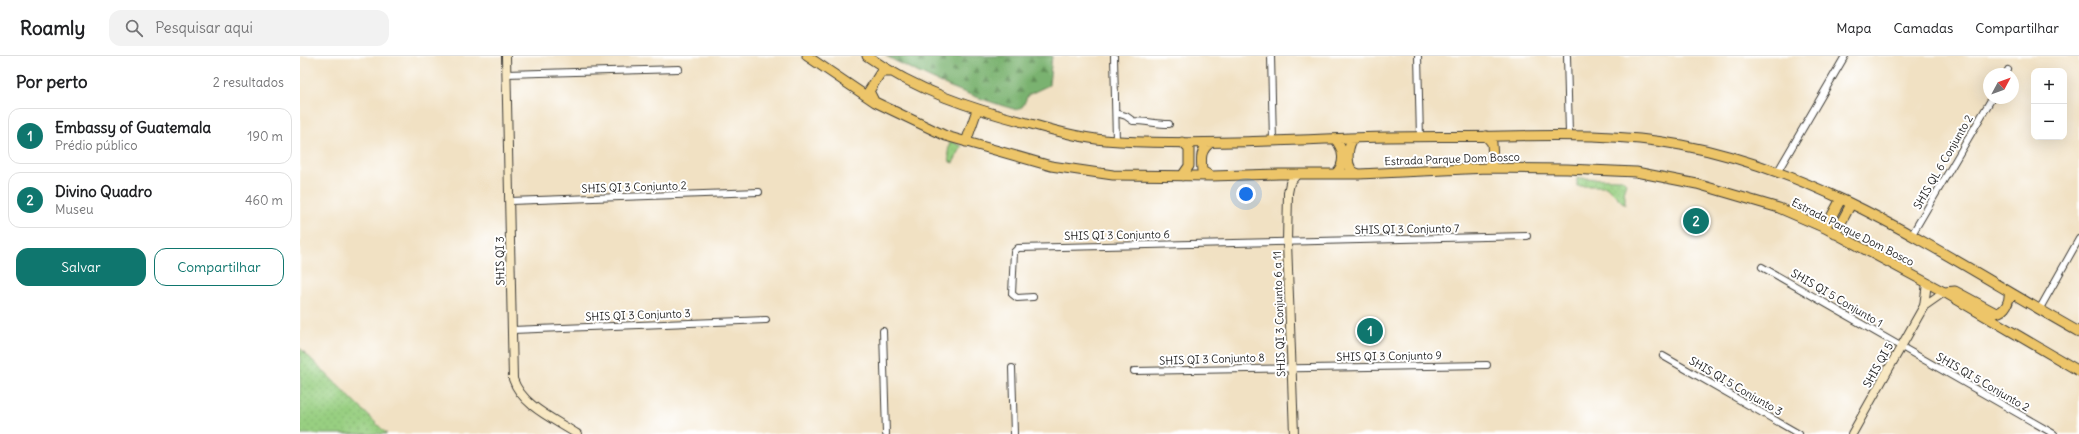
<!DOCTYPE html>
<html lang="pt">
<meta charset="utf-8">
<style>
body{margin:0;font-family:Delius,sans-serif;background:#f2f2f2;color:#202124}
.controls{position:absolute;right:12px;top:12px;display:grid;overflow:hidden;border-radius:8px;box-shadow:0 4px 16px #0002}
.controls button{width:36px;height:36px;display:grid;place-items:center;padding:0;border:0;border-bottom:1px solid #e0e0e0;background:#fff;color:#202124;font:20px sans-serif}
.compass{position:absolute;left:1683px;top:12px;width:36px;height:36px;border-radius:50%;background:#fff;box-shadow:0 4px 16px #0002;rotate:49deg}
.you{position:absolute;left:946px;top:138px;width:14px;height:14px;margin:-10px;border:3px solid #fff;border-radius:50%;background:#1a73e8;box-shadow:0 0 0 6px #1a73e833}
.badge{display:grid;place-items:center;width:26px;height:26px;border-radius:50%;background:#0f766e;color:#fff;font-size:13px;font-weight:700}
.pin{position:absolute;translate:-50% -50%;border:2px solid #fff;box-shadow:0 1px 4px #0006}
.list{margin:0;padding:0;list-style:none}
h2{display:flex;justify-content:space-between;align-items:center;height:52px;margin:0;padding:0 16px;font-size:17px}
h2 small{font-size:13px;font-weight:400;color:#757577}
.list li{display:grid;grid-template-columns:26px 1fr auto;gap:12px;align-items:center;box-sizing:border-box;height:56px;margin:0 8px 8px;padding:0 8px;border:1px solid #e0e0e0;border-radius:12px}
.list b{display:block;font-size:15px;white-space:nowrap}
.list p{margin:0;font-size:13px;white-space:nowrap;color:#757577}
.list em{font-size:13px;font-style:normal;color:#757577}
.actions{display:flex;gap:8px;padding:12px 16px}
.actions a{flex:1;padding:9px 0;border:1px solid #0f766e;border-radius:12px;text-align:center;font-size:14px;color:#0f766e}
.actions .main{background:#0f766e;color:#fff}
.icon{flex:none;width:22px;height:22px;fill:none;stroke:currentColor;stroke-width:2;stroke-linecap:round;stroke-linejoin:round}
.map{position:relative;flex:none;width:1779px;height:378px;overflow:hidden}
header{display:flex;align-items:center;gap:24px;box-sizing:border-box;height:56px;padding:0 20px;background:#fff;border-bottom:1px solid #e0e0e0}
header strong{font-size:19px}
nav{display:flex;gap:22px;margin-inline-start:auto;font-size:14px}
.search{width:280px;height:36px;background:#f2f2f2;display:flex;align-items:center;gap:10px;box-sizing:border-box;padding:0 14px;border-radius:12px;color:#757577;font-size:15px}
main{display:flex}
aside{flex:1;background:#fff}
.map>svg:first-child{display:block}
.grass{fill:url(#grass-dots);stroke:#5a764e}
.forest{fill:url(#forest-firs);stroke:#4b6746}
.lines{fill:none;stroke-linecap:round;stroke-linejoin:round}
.street-casing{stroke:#3c3a35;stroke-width:8}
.secondary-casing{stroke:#3c3a35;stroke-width:10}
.primary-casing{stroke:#3c3a35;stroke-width:11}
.street{stroke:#fff;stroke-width:6}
.secondary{stroke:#f8e8c3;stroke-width:8}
.primary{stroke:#edc569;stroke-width:9}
.labels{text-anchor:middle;stroke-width:4;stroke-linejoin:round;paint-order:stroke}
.street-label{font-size:11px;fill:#1c1c1c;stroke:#fff}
</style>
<header>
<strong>Roamly</strong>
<div class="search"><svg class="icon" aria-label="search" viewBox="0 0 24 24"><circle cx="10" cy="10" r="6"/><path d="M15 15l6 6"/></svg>Pesquisar aqui</div>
<nav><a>Mapa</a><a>Camadas</a><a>Compartilhar</a></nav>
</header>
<main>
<aside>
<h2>Por perto<small>2 resultados</small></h2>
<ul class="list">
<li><span class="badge">1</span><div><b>Embassy of Guatemala</b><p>Prédio público</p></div><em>190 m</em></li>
<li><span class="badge">2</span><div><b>Divino Quadro</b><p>Museu</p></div><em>460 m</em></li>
</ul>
<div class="actions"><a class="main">Salvar</a><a>Compartilhar</a></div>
</aside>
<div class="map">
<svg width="1779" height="378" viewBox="0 0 1779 378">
<defs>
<pattern id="grass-dots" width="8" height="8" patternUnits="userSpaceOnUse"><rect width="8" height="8" fill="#98cf81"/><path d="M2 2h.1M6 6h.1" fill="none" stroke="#82b16f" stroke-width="1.8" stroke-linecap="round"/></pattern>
<pattern id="forest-firs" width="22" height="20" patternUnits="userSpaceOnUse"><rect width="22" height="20" fill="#7ab26f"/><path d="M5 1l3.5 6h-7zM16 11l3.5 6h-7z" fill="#63905a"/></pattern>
</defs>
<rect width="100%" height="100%" fill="#fff"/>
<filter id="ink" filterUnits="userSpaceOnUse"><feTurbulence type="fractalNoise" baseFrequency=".025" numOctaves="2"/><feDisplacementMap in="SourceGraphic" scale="8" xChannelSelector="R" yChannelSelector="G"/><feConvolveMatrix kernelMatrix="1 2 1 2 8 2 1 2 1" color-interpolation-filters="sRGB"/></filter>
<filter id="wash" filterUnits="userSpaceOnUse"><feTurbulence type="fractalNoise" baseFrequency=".012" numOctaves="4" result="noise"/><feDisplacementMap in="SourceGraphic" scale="16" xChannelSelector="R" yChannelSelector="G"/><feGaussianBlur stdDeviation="0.9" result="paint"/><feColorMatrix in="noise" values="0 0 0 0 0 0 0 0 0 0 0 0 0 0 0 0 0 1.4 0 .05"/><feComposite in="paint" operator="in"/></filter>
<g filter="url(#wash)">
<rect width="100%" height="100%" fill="#f1e1c3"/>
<path class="grass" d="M650,85L662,90L653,107L650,106L648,96Z
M1277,122L1322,123L1326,127L1323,136L1325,139V149L1306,130H1277Z
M0,292L87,378H0Z"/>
<path class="forest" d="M586,0H752L749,29L728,39L723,50L717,54C671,41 628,23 586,0Z"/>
</g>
<g filter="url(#ink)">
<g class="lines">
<g class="street-casing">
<path id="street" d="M814,0L816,85
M971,0L973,85
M1118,0L1120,82
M1267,0L1269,78
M206,18L379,13
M1706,18L1708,14
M816,57L826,60L833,65C845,65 857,68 869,68
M1478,115L1545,0
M210,145L459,136
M1611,180L1692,42
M1462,211L1754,378
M733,241L717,242L712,238L714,196L718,192L1227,180
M1739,254L1779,183
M212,274L466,264
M583,275L586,378
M1363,300L1499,378
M712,312L714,378
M834,315L1187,309"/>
</g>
<g class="secondary-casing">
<path id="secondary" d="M206,0L213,323C222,350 254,363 277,378
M1624,250L1644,236
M994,378L987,186L988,137L990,127L997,118
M1552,378L1624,250L1627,227"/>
</g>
<g class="primary-casing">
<path id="primary" d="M507,0L575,46L646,80L751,110L813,119L912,120L979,118H1059L1187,112L1267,113L1336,116L1397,128L1479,152L1525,172L1644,236L1779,315
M567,0C617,35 672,53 731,68C759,76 789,84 819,85C895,89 973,85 1049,82C1100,80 1152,81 1203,80C1262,79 1323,78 1381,89C1527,116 1652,205 1779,276
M574,45L569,35L581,16H589
M1186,80L1192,87L1193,104L1187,112
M1054,82C1048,88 1046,105 1051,113C1053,116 1056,117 1059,118
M666,86L677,54
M910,87C900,95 901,102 902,115L911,120
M1035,118C1046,109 1044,93 1035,83
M882,120L889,110V93L882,86
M1525,172L1541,143
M1535,178L1551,148
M1644,236L1655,235L1696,257C1706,255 1710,245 1709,236"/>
</g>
<use href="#street" class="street"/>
<use href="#secondary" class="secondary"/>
<use href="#primary" class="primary"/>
</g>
</g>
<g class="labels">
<g class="street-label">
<text transform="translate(1152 103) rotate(-2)" y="4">Estrada Parque Dom Bosco</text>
<text transform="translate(1643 106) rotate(-60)" y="4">SHIS QL 6 Conjunto 2</text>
<text transform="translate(334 131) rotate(-2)" y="4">SHIS QI 3 Conjunto 2</text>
<text transform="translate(1107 173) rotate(-1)" y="4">SHIS QI 3 Conjunto 7</text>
<text transform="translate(1553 176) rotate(27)" y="4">Estrada Parque Dom Bosco</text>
<text transform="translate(817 179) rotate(-1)" y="4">SHIS QI 3 Conjunto 6</text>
<text transform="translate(200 205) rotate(-91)" y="4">SHIS QI 3</text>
<text transform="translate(1537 242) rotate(30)" y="4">SHIS QI 5 Conjunto 1</text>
<text transform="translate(979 258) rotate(-92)" y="4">SHIS QI 3 Conjunto 6 a 11</text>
<text transform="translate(338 259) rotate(-2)" y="4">SHIS QI 3 Conjunto 3</text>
<text transform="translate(1089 300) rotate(-1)" y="4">SHIS QI 3 Conjunto 9</text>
<text transform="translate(912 303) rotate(-2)" y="4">SHIS QI 3 Conjunto 8</text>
<text transform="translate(1578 309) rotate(-61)" y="4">SHIS QI 5</text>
<text transform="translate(1683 326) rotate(30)" y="4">SHIS QI 5 Conjunto 2</text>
<text transform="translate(1436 330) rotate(30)" y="4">SHIS QI 5 Conjunto 3</text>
</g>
</g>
</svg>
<div class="controls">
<button>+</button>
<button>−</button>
</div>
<svg class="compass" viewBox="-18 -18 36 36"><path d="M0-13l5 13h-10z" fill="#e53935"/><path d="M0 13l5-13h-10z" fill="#757577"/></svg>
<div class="you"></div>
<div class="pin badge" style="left:1070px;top:275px">1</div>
<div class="pin badge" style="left:1396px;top:165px">2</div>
</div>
</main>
